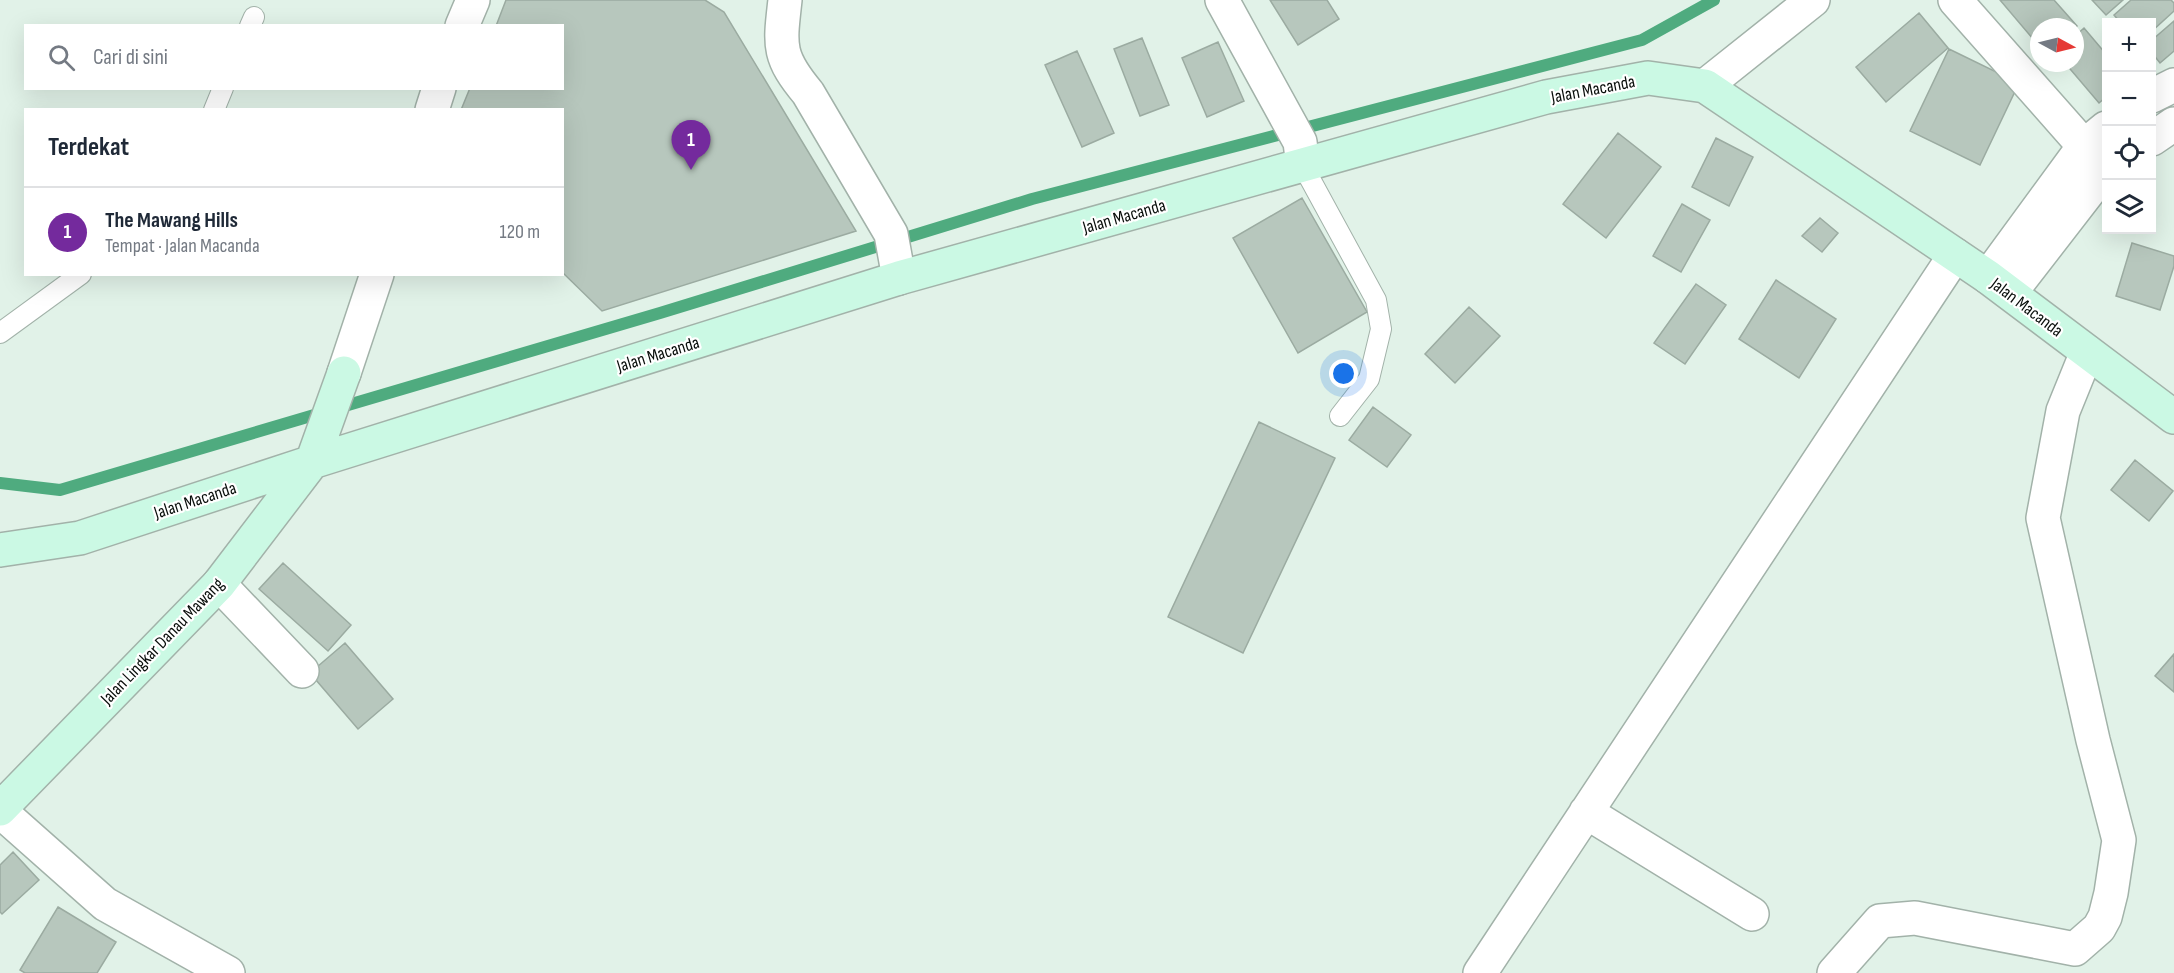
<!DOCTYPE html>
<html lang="id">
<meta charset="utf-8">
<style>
body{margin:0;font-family:"Sofia Sans Condensed",sans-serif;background:#f6f6f7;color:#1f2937}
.controls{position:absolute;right:18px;top:18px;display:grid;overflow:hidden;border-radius:0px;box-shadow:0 6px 24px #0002}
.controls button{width:54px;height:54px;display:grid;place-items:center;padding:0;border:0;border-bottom:2px solid #e0e1e3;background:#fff;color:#1f2937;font:30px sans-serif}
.compass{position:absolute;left:2030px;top:18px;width:54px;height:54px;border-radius:50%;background:#fff;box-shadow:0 6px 24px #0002;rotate:97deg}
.you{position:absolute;left:1344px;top:374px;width:21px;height:21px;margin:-15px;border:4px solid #fff;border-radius:50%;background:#1a73e8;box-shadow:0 0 0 9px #1a73e833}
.badge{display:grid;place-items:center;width:39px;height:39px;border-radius:50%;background:#742a9d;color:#fff;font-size:20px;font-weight:700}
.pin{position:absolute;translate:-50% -50px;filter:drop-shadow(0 2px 3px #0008)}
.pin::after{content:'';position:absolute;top:32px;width:21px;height:18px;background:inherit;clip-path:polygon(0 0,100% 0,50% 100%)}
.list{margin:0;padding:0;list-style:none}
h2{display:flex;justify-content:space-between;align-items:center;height:78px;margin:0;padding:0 24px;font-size:26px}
h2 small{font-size:20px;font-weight:400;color:#747a83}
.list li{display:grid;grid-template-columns:39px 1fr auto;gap:18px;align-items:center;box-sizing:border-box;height:90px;padding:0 24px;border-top:2px solid #e0e1e3}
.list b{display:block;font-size:22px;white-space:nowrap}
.list p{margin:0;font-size:20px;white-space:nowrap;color:#747a83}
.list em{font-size:20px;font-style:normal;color:#747a83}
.icon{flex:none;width:33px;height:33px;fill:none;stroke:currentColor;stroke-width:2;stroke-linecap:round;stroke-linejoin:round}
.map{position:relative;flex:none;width:2174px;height:973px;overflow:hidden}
.search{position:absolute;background:#fff;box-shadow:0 6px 24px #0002;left:24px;top:24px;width:540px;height:66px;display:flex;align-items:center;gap:15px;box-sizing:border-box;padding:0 21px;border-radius:0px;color:#747a83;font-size:22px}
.panel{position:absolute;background:#fff;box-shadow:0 6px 24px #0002;left:24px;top:108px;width:540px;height:168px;border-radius:0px}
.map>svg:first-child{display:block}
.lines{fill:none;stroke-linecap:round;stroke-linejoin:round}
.stream{stroke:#4fab7f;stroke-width:12}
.building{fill:#b7c7bd;stroke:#9baba1;stroke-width:1.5}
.lane-casing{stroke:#a2b2a9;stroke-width:22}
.street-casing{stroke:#a2b2a9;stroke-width:36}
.secondary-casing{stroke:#a2b2a9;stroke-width:36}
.lane{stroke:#fff;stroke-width:20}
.street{stroke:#fff;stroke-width:33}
.secondary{stroke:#cbf9e4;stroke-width:33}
.labels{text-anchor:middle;stroke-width:4.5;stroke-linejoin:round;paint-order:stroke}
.street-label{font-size:18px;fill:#080d0a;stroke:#fff}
</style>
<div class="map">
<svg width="2174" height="973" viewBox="0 0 2174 973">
<rect width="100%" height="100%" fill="#e1f2e8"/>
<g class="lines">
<path class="stream" d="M0,483L60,490L660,313L1032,199L1642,40L1714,0"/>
</g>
<path class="building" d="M506,0H705L724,12L856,231L602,311L562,272V110H461L470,88H562V26H496Z
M1270,0H1327L1339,19L1298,45Z
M2000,0H2054L2077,26L2075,28L2039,27V46Z
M2092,0H2123L2106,15Z
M2131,0H2171L2174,3V11L2152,31V22H2120L2114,15Z
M1919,13L1948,48L1886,102L1856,67Z
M2174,21V51L2160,63L2152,53V40Z
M2084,28L2106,54V97L2099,103L2065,63H2075V36Z
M1142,38L1169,105L1140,116L1114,49Z
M1218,42L1244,101L1207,117L1182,58Z
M1949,49L2019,83L1980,165L1910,131Z
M1077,51L1114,133L1082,147L1045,65Z
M1618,133L1661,167L1606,238L1563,204Z
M1716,138L1753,157L1729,206L1692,187Z
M1302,198L1367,312L1298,353L1233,238Z
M1682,204L1710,220L1681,272L1653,256Z
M1820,218L1838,233L1822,252L1802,236Z
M2132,243L2174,256V266L2160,310L2116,296Z
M1776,280L1836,319L1799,378L1739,339Z
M1696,284L1726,305L1685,364L1654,343Z
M1469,307L1500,336L1455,383L1425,354Z
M1373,407L1411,435L1387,467L1349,440Z
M1259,422L1335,458L1243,653L1168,617Z
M2135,460L2173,491L2149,521L2111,490Z
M283,563L351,625L328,651L259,589Z
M345,643L393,699L358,729L310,673Z
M2174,654V692L2155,676Z
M13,852L39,880L2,914L0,912V865Z
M58,907L116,942L97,973H25L20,970Z"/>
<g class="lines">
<g class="lane-casing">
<path id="lane" d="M250,26L254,17
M214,110L223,88
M1303,166L1376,300L1381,329L1369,379L1340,416
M0,333L81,274"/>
</g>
<g class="street-casing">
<path id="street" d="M785,0C780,45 777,56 808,93L891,234L899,278
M1222,0L1300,142L1303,166
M1955,0L2084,146L2106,168
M462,26L473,0
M1705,86L1813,0
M2152,96L2174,85
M432,110L439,88
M2152,139L2174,124
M1988,277L2084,146L2106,128
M2010,293L2106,169
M344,373L377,274
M219,584L302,671
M0,811L105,904L228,973
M1586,812L1752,914
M1480,973L1955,255
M1834,973L1880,921L1915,918L2075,949L2099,928L2105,917L2111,893L2119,840L2093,740L2043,518L2063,411L2087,352"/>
</g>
<g class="secondary-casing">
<path id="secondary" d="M0,550L80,538L312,462L899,278L1546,97L1648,78L1705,86L1988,277L2174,417
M0,809L219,584L312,462L344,373"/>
</g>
<use href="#lane" class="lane"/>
<use href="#street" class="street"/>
<use href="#secondary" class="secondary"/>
</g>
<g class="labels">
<g class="street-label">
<text transform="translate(1593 89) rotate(-11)" y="6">Jalan Macanda</text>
<text transform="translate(1124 216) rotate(-16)" y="6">Jalan Macanda</text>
<text transform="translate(2027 307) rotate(37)" y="6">Jalan Macanda</text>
<text transform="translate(658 354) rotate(-17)" y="6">Jalan Macanda</text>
<text transform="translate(195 500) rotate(-18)" y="6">Jalan Macanda</text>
<text transform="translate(162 641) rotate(-46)" y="6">Jalan Lingkar Danau Mawang</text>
</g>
</g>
</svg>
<div class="controls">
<button>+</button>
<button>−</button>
<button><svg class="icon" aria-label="locate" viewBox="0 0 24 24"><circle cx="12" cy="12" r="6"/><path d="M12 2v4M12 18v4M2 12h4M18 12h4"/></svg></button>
<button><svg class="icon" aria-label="layers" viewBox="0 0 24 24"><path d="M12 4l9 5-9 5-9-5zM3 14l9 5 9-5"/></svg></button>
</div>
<svg class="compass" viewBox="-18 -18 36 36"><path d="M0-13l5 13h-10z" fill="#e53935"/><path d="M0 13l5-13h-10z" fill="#747a83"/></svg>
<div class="you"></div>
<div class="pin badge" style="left:691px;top:170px">1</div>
<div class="search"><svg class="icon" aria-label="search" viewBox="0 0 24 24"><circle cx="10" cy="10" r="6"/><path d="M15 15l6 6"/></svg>Cari di sini</div>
<section class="panel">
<h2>Terdekat<small></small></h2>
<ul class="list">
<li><span class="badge">1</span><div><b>The Mawang Hills</b><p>Tempat · Jalan Macanda</p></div><em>120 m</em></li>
</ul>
</section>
</div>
